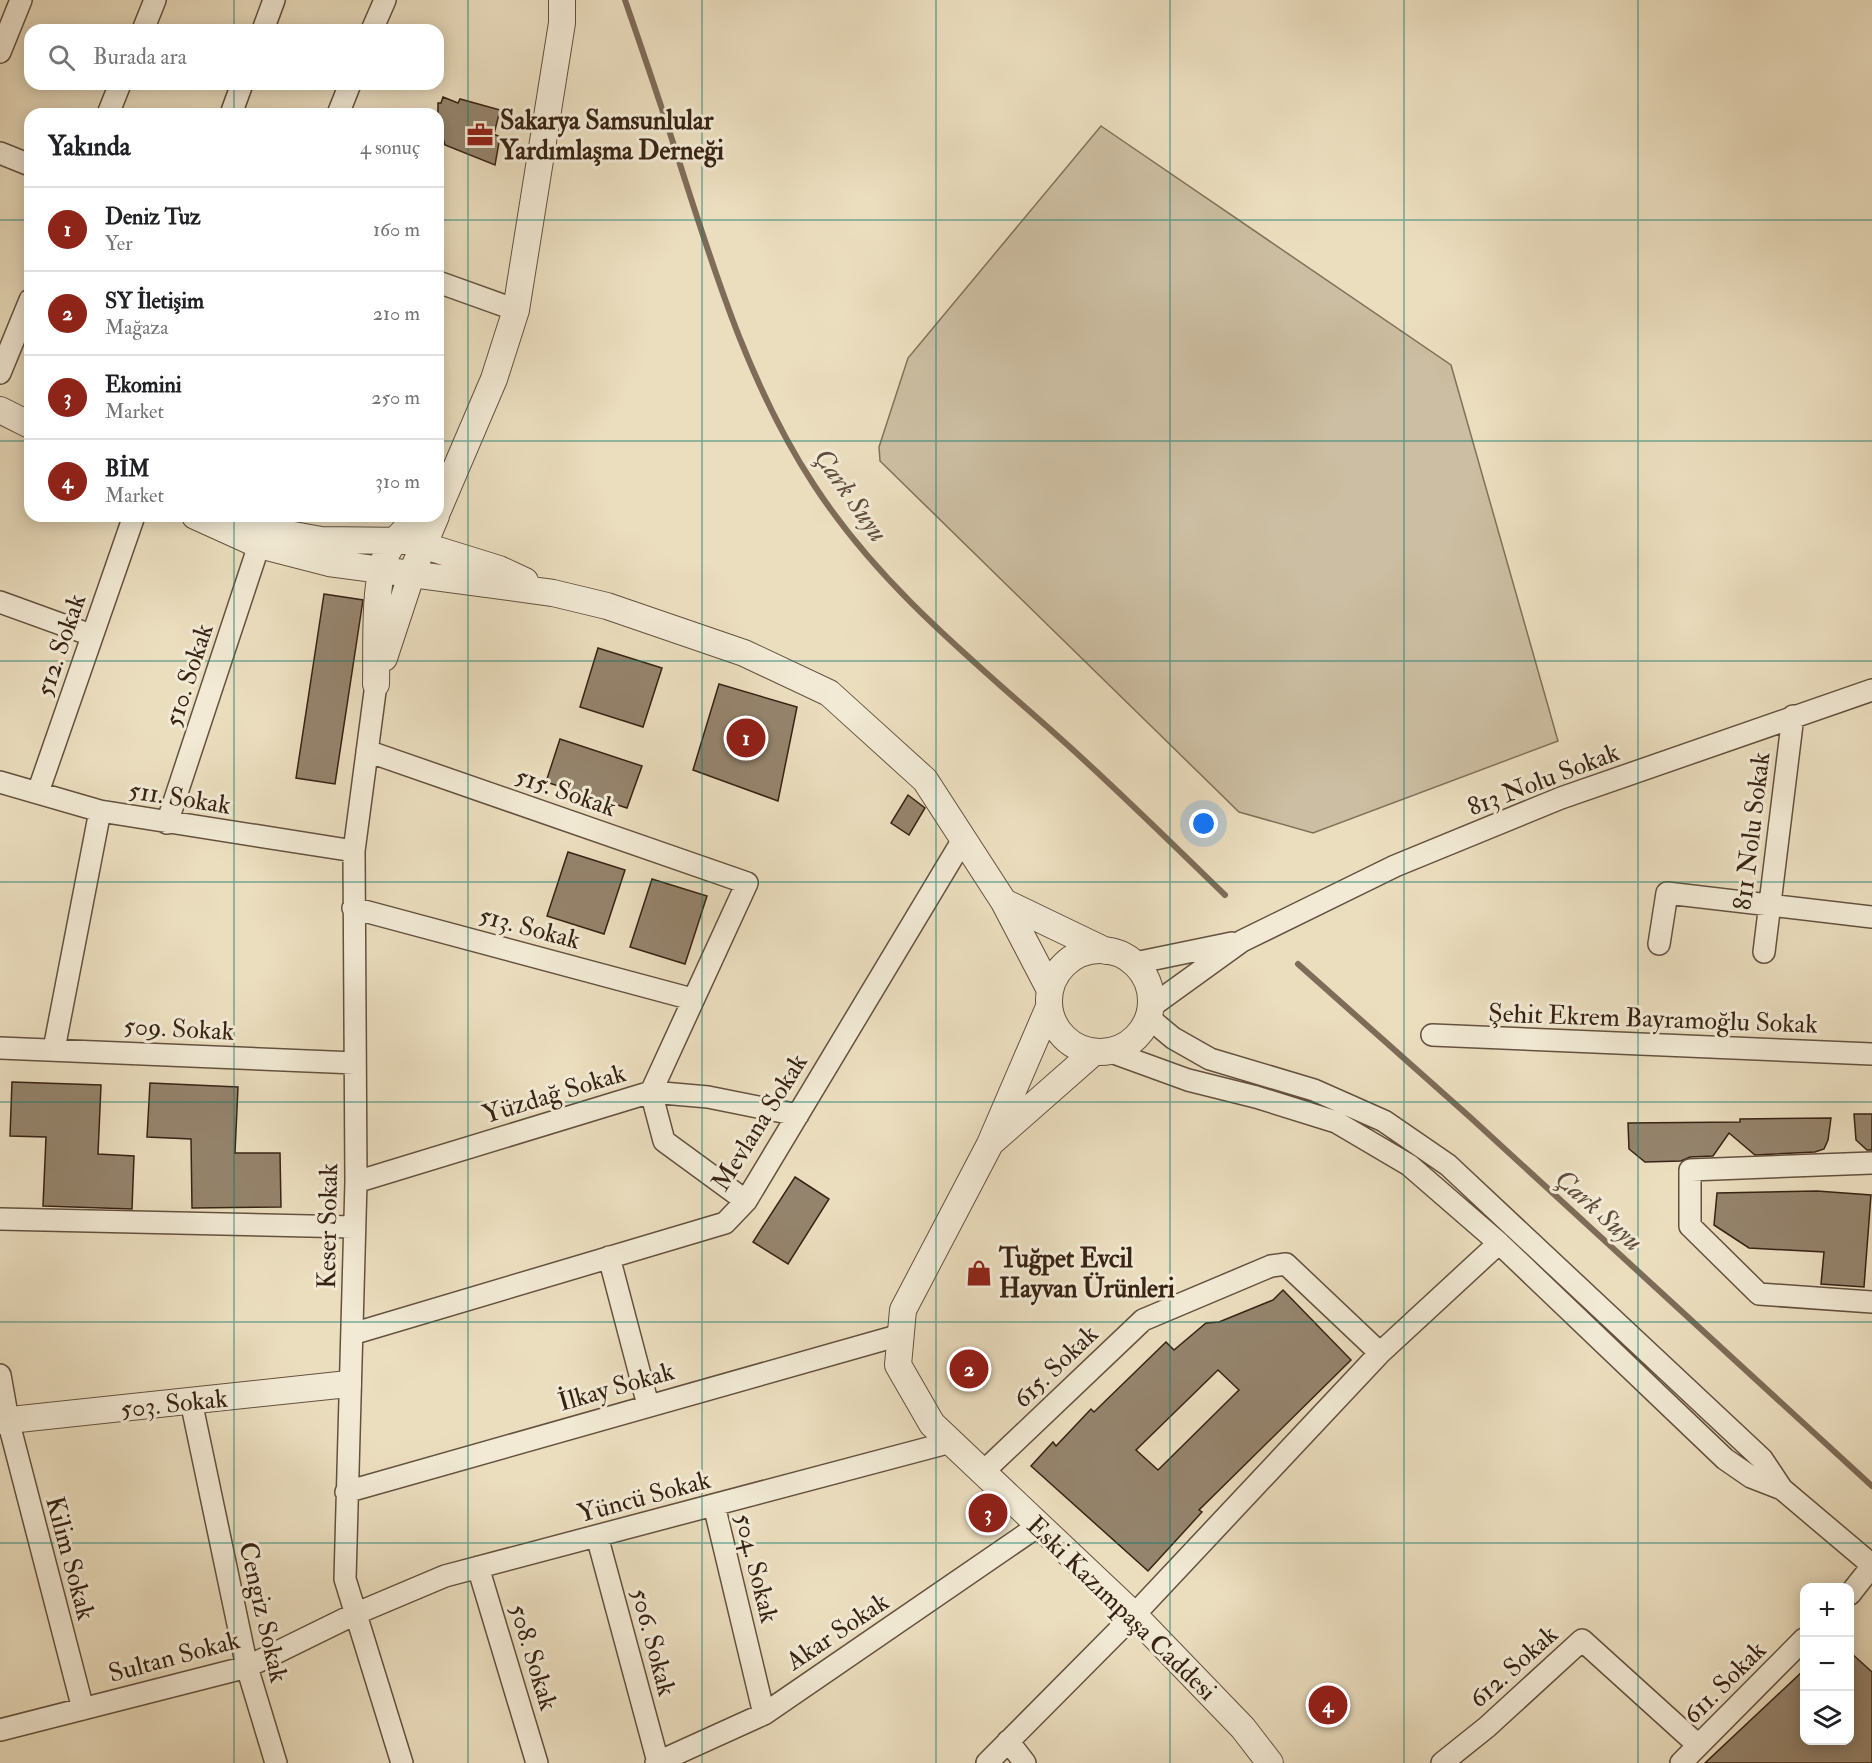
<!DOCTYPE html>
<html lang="tr">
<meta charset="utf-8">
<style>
body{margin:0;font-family:"IM FELL Double Pica",serif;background:#f2f2f2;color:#202124}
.controls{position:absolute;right:18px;bottom:18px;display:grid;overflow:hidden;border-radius:12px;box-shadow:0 3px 15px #0003}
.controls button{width:54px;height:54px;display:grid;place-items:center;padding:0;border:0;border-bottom:2px solid #e0e0e0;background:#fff;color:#202124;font:30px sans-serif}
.you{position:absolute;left:1204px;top:824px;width:21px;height:21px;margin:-15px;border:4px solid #fff;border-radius:50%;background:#1a73e8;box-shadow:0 0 0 9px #1a73e833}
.badge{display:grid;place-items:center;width:39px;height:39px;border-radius:50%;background:#8f2418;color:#fff;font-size:20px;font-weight:700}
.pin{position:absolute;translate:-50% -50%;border:3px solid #fff;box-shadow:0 2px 6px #0006}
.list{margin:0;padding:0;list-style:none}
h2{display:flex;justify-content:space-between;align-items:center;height:78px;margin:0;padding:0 24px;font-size:26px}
h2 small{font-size:20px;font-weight:400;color:#757577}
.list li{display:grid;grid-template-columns:39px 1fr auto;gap:18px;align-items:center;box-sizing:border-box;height:84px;padding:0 24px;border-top:2px solid #e0e0e0}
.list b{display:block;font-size:22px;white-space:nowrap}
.list p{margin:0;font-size:20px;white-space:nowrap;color:#757577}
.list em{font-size:20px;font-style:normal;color:#757577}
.icon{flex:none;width:33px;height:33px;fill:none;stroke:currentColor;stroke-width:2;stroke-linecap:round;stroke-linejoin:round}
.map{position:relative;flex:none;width:1872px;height:1763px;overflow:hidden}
.search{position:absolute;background:#fff;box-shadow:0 3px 15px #0003;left:24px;top:24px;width:420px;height:66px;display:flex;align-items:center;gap:15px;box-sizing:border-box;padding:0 21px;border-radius:18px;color:#757577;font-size:22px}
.panel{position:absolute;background:#fff;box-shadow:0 3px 15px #0003;left:24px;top:108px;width:420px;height:414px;border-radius:18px}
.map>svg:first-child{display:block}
.green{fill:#ccbea2;stroke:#82705b;stroke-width:1.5}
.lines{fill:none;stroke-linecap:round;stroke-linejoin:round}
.stream{stroke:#7e6c58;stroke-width:6}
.building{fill:#95846d;stroke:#372214;stroke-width:1.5;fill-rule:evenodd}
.minor-casing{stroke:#64513f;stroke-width:24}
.tertiary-casing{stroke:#64513f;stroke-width:28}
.minor{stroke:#f2ead5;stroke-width:21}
.tertiary{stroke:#f2ead5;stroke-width:26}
.grid{fill:none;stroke:#0f766e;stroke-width:1.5;stroke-opacity:0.55}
.labels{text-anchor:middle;stroke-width:6;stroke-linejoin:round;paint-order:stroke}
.poi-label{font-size:26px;font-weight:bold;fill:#372214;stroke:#f2ead5;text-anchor:start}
.street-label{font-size:26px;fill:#372214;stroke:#f2ead5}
.water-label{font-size:27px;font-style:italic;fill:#614d3c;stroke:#f2ead5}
</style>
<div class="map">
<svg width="1872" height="1763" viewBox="0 0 1872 1763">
<rect width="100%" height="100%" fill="#ebdebf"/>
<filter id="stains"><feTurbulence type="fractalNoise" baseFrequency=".00333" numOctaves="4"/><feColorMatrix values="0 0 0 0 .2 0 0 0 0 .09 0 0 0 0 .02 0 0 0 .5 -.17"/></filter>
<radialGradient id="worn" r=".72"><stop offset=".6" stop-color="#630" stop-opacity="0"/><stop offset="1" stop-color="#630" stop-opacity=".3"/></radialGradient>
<path class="green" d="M1101,126L1451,365L1558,741L1313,833L1239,812L880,461L879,447L908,358Z"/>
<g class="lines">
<path class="stream" d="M625,0C643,52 661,105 678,158C714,270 749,386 814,485C877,582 966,655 1052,731C1112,784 1168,840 1225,895
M1298,964L1471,1118L1872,1486"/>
</g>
<path class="building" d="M443,97L458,103L460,99L500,110L494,134L500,137L495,165L445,145L443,138L438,136V103H441Z
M324,594L363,600L335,784L296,778Z
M598,648L662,668L643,727L580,707Z
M719,684L797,707L778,801L693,770Z
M560,739L642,766L627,808L546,782Z
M908,795L925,808L909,835L891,823Z
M568,852L625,870L604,934L547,916Z
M652,879L707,896L685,964L630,947Z
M12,1082L101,1085L98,1154L134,1156L132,1209L43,1206L46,1137L10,1136Z
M150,1083L238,1087L235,1153H280L281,1207L192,1208L191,1139L147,1137Z
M1854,1114H1872V1150H1867L1856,1140Z
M1831,1118L1828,1140L1824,1149L1815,1152L1755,1155L1729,1133L1713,1156L1690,1157L1681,1161L1645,1162L1629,1149L1628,1123L1740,1122V1119Z
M795,1177L829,1199L788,1264L753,1242Z
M1817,1191L1871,1195L1864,1287L1821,1284L1824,1252L1749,1248L1714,1225L1717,1193Z
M1283,1290L1351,1360L1199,1510L1202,1512L1148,1571L1031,1466L1053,1442L1056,1446L1091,1409L1094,1412L1166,1342L1174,1350L1206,1323L1219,1322L1273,1300ZM1218,1370L1239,1390L1158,1470L1136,1450Z
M1850,1652L1872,1672V1763H1705L1804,1670V1740H1850Z"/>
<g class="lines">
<g class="minor-casing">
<path id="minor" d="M143,30L155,0
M263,30L274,0
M372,30L385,0
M0,52L21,0
M108,114L120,84
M231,114L242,84
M338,114L350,84
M0,153L30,165
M438,282L516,310
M0,373L30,300
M0,602L91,635
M376,684L354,851L356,1182L345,1579L402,1763
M0,782L100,811L354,851
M38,792L134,516
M167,823L259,545
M353,908L692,999
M1659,944L1667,893L1872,917
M1764,952L1793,716
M1135,963L1232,943
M1152,1006L1242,941L1395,866L1561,798L1872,690
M1149,1018L1173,1038L1210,1059L1314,1090L1384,1121L1448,1165L1762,1459L1782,1489L1872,1565
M1432,1035L1872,1054
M0,1048L355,1063
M54,1049L100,811
M1111,1052L1188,1080L1256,1097L1336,1122L1409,1165L1499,1243L1725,1459L1751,1477L1782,1489
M1872,1163L1690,1170V1226L1759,1294L1872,1302
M356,1182L651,1092L747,883L367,751
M746,1201L664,1141L651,1092L708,1097L798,1115
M0,1219L354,1227
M609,1257L648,1405
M352,1334L725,1223L746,1201L964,838
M0,1375L8,1420L83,1709
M191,1401L247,1667L276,1763
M982,1473L1143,1320L1271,1266L1286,1264L1380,1353
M346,1492L900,1335
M714,1505L764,1714
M597,1536L658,1762
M478,1567L537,1763
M1850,1594L1872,1566
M0,1730L247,1667L355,1614L445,1576L951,1442
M1008,1741L1025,1763
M656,1763L764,1714L1038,1526
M987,1763L1134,1615L1380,1353L1499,1243
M1442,1763L1487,1727L1582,1640L1698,1745
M1681,1763L1804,1639"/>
</g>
<g class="tertiary-casing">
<path id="tertiary" d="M0,410L30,425
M438,510L494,379L516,310L562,23V0
M195,516L259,545L329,563L553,593L607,606L744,653L829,693L925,780L1004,902L1050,990
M231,516L288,534L321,540L409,541L499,569L525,581
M384,658L413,570L436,516
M376,684C377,650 373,583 387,553C394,538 408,530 416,516
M1004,902L1106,951
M1049 1001a51 51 0 1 1 102 0a51 51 0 1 1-102 0Z
M1049,1007L990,1144L903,1310L898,1365L932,1424L1134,1615L1243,1728L1270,1763
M994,1140L1094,1052
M0,1421L348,1384"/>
</g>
<use href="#minor" class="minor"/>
<use href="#tertiary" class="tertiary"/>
</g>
<path class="grid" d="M234,0V30M468,0V1763M702,0V1763M936,0V1763M1170,0V1763M1404,0V1763M1638,0V1763M234,84V114M0,220H30M438,220H1872M0,441H30M438,441H1872M234,516V1763M0,661H1872M0,882H1872M0,1102H1872M0,1322H1872M0,1543H1872"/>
<defs>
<g id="office-bare" transform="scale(2.07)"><path d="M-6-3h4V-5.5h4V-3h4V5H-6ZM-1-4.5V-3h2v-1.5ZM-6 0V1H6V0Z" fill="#8f2418" stroke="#f2ead5" stroke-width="2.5" paint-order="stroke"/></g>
<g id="shop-bare" transform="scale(2.07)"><path d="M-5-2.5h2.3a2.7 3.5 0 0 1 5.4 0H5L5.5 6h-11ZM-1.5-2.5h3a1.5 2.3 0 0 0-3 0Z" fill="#8f2418" stroke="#f2ead5" stroke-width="2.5" paint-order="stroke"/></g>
</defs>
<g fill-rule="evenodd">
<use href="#office-bare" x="480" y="135"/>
<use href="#shop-bare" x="979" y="1273"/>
</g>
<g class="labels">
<g class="poi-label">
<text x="500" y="129">Sakarya Samsunlular<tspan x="500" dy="30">Yardımlaşma Derneği</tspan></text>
<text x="999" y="1267">Tuğpet Evcil<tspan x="999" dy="30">Hayvan Ürünleri</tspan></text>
</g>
<g class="street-label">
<text transform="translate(60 645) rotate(-71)" y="9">512. Sokak</text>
<text transform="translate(188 675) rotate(-72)" y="9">510. Sokak</text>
<text transform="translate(1543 779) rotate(-21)" y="9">813 Nolu Sokak</text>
<text transform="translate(566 791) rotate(19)" y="9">515. Sokak</text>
<text transform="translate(180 797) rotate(9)" y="9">511. Sokak</text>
<text transform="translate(1751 831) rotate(-83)" y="9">811 Nolu Sokak</text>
<text transform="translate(530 927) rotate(15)" y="9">513. Sokak</text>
<text transform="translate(1653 1018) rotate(2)" y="9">Şehit Ekrem Bayramoğlu Sokak</text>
<text transform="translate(179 1028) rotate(3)" y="9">509. Sokak</text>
<text transform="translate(554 1093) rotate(-17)" y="9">Yüzdağ Sokak</text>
<text transform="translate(759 1122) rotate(-58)" y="9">Mevlana Sokak</text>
<text transform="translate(327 1226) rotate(-89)" y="9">Keser Sokak</text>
<text transform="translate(1055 1366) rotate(-44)" y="9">615. Sokak</text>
<text transform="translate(616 1386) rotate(-16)" y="9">İlkay Sokak</text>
<text transform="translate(174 1403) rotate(-6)" y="9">503. Sokak</text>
<text transform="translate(644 1496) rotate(-15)" y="9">Yüncü Sokak</text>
<text transform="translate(71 1558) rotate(75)" y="9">Kilim Sokak</text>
<text transform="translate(757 1568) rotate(76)" y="9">504. Sokak</text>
<text transform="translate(1122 1608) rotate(44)" y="9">Eski Kazımpaşa Caddesi</text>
<text transform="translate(264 1612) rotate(77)" y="9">Cengiz Sokak</text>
<text transform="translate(837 1631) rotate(-34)" y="9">Akar Sokak</text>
<text transform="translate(654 1642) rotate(75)" y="9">506. Sokak</text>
<text transform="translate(174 1656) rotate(-15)" y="9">Sultan Sokak</text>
<text transform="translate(534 1657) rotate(73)" y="9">508. Sokak</text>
<text transform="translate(1513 1666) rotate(-42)" y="9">612. Sokak</text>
<text transform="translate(1724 1682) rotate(-45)" y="9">611. Sokak</text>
</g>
<g class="water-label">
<text transform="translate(851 495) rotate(55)" y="9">Çark Suyu</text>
<text transform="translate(1599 1210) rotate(42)" y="9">Çark Suyu</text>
</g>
</g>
<rect width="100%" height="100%" filter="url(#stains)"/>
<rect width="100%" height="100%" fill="url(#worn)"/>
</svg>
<div class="controls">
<button>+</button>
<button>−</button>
<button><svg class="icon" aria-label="layers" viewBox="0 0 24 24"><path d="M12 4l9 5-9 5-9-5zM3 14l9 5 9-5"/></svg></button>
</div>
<div class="you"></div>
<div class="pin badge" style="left:746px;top:738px">1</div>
<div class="pin badge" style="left:969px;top:1369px">2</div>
<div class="pin badge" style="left:988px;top:1513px">3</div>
<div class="pin badge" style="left:1328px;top:1705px">4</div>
<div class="search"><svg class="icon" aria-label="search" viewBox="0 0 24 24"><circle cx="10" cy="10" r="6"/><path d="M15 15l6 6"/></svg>Burada ara</div>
<section class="panel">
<h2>Yakında<small>4 sonuç</small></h2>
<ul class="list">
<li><span class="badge">1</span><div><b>Deniz Tuz</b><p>Yer</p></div><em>160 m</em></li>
<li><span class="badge">2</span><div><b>SY İletişim</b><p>Mağaza</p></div><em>210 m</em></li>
<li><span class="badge">3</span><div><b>Ekomini</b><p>Market</p></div><em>250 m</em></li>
<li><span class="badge">4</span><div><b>BİM</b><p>Market</p></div><em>310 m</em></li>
</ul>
</section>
</div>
